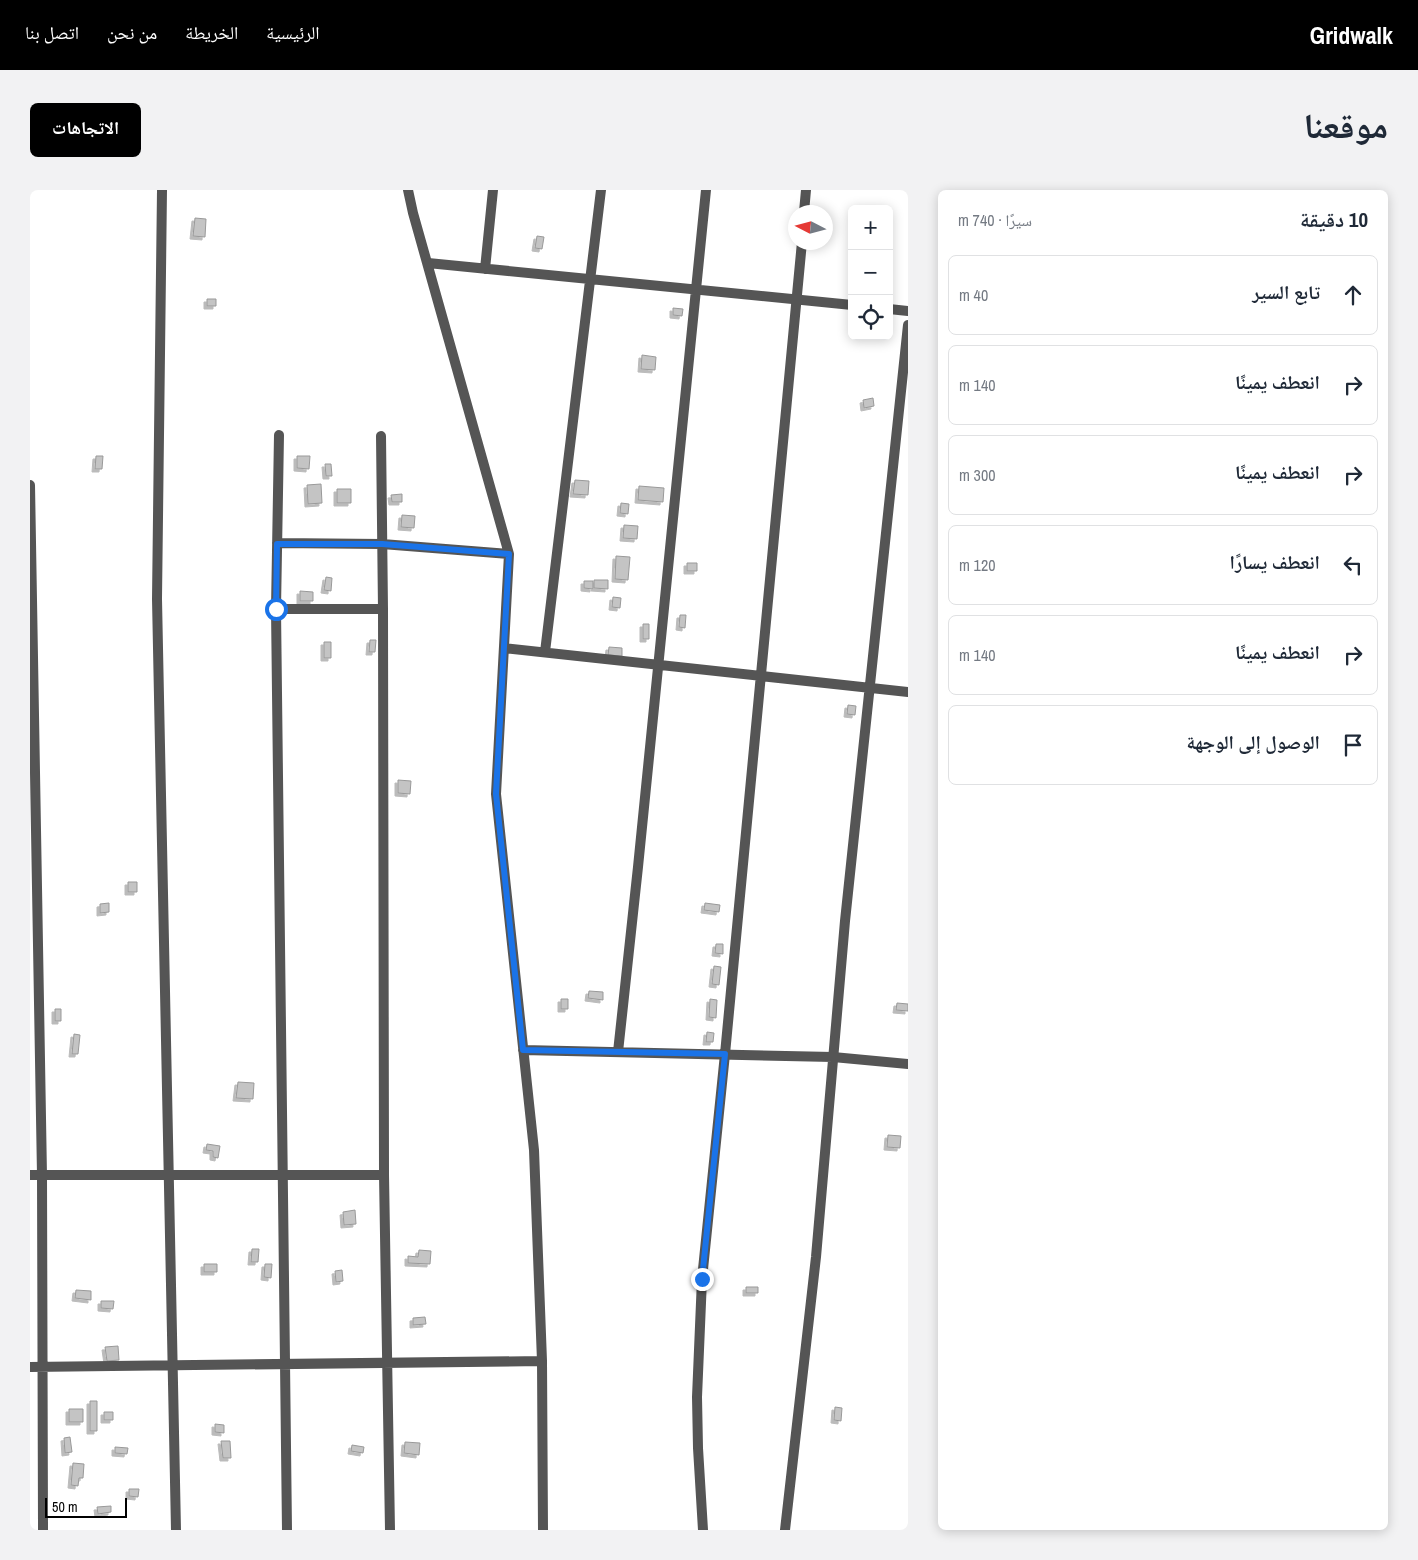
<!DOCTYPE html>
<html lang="ar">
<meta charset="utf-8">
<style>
body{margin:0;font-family:"Archivo Narrow","Noto Naskh Arabic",sans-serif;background:#f2f2f3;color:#1f2937;direction:rtl}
.controls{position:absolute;right:15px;top:15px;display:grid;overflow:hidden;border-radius:8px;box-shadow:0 2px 12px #0003}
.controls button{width:45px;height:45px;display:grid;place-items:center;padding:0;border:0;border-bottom:1px solid #e0e1e3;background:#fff;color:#1f2937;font:25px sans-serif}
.compass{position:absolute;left:758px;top:15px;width:45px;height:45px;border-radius:50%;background:#fff;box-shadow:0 2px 12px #0003;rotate:276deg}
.scale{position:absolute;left:15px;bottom:12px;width:82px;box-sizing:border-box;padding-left:5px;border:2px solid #000;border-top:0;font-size:14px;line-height:18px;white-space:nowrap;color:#000;-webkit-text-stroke:4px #fff;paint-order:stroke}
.stop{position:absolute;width:15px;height:15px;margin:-11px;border:4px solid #1a73e8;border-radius:50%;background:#fff}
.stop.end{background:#1a73e8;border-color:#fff;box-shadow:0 1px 5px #0008}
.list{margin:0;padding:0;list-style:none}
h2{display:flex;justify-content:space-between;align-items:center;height:65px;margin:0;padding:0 20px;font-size:21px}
h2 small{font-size:16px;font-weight:400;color:#747a83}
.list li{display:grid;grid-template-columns:32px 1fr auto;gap:15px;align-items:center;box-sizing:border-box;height:80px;margin:0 10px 10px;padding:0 10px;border:1px solid #e0e1e3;border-radius:8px}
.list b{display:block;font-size:19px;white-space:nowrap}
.list em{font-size:16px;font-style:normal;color:#747a83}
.icon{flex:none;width:28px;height:28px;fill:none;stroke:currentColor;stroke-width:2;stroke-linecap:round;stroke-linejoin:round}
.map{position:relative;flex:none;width:878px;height:1340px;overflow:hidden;direction:ltr;border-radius:8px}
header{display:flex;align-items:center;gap:30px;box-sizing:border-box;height:70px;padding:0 25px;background:#000;color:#fff}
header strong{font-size:24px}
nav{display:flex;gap:28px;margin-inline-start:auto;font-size:18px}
.intro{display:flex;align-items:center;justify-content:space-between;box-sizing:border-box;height:120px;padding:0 30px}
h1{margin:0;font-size:35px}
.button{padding:12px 22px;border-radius:8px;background:#000;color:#fff;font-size:18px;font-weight:700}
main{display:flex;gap:30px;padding:0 30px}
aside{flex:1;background:#fff;border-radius:8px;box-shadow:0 2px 12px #0003}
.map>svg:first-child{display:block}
.building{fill:#c4c4c4;stroke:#999;filter:url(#shadow)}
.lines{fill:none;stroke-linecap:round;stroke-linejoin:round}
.minor{stroke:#555;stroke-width:10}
.route{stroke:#1a73e8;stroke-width:6}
</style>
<header>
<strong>Gridwalk</strong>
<nav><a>الرئيسية</a><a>الخريطة</a><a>من نحن</a><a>اتصل بنا</a></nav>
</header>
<div class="intro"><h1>موقعنا</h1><a class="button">الاتجاهات</a></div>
<main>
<aside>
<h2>10 دقيقة<small>سيرًا · 740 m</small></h2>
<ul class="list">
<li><svg class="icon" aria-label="ahead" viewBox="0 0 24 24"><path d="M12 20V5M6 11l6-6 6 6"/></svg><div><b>تابع السير</b></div><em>40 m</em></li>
<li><svg class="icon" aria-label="right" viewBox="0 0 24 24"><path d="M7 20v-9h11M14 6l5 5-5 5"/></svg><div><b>انعطف يمينًا</b></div><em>140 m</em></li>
<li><svg class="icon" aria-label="right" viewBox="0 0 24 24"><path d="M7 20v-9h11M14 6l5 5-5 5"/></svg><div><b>انعطف يمينًا</b></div><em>300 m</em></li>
<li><svg class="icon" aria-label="left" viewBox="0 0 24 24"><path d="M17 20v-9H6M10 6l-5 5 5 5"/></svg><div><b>انعطف يسارًا</b></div><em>120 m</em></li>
<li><svg class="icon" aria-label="right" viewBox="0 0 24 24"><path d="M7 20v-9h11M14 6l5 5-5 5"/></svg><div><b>انعطف يمينًا</b></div><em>140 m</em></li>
<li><svg class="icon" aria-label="arrive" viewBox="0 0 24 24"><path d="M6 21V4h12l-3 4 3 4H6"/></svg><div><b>الوصول إلى الوجهة</b></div></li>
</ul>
</aside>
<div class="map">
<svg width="878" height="1340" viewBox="0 0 878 1340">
<defs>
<filter id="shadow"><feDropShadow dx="-3" dy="3" stdDeviation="0" flood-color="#0004"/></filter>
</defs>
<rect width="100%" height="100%" fill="#fff"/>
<path class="building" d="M165,28L176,29L175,47L163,46Z
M507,46L514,47L512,59L505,58Z
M177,109H186V116H177Z
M643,118L653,119L652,126L643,125Z
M612,165L626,167L625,180L611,179Z
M843,208L844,216L834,218L833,210Z
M66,266H73L72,279H65Z
M267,266H280L279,279L267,278Z
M295,274H301L302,286H296Z
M545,290L559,291L558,305L543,304Z
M291,294L292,313L278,314L277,295Z
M609,296L634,298L633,312L608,310Z
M307,299H321V313H307Z
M372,304V312H362L361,305Z
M591,313L599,314L598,324L590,323Z
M372,325L385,326L384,338L371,337Z
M594,335L608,336L607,349L593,348Z
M586,366L600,367L598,390L585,389Z
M657,373H667V381H657Z
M296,387L302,388L301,401L294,400Z
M564,390H578V399L564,398Z
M554,391H563V399L554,398Z
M270,401L283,402V411H270Z
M583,407L591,408L590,418L582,417Z
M650,425H656L655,438L649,437Z
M613,434H619V449H613Z
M340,450H346L345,462H339Z
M294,452H301V468H294Z
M579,457L592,458V466L578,465Z
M818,515L826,516L825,525L817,524Z
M368,590L381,591L380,604L368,603Z
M98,692H107V702H98Z
M79,713V722L70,723V714Z
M675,713L690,715L689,722L674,720Z
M686,754H693V764L685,763Z
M684,776L691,777L689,795L682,794Z
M559,801L573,802V810L558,808Z
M531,809H538V819H531Z
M680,809L687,810L686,828L679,827Z
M867,813L878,814V821L866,820Z
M25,819H31V831H25Z
M677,842L684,843L683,852H676Z
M44,844L50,845L48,864H42Z
M208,892L224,893L223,909L206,908Z
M858,945L871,946L870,958L857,957Z
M177,954L190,956L188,968L183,967V961L176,960Z
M325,1020L326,1034L314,1035L313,1022Z
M222,1059H229L228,1072H221Z
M389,1060L401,1061L400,1074L378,1073V1066L388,1067Z
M174,1074H187V1082H174Z
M235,1074H242L241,1088L234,1087Z
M312,1080L313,1091L306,1092L305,1081Z
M716,1097H728V1103H716Z
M46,1100L61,1101V1110L45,1108Z
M71,1111H84L83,1119L71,1118Z
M395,1127L396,1134L383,1135V1128Z
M88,1156L89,1170L77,1171L75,1157Z
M60,1211H67V1241H60Z
M805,1217L812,1218L811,1231L804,1230Z
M39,1219H53V1232H39Z
M74,1222H83V1230H74Z
M185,1234L194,1235V1243L185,1242Z
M40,1247L42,1262L35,1263L34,1248Z
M191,1251H200L201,1268H193Z
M375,1252L390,1253L389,1265L374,1263Z
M322,1255L334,1257L333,1263L321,1261Z
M85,1257L98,1258L97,1264L85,1263Z
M43,1273L54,1274L53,1288H49L48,1296L41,1295Z
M99,1299H109L108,1307L99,1306Z
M81,1316V1322L68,1324L67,1317Z"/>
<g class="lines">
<path class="minor" d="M132,0L127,409L146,1340
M378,0L383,23L479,364L466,604L504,960L512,1171L513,1340
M774,22L776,0
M398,73L822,115
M455,79L463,0
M859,119L878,121
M249,245L246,419L257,1340
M351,246L353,419L354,985L360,1340
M0,295L12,985L13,1340
M247,353L352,354L479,364
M246,419H353
M474,458L878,502
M515,462L571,0
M493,860L803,867L878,874
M588,862L608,677L676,0
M0,985H354
M0,1177L512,1171
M673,1340L668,1258L667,1207L672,1089L695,864L772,52
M755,1340L786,1067L815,731L878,135"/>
</g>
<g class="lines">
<path class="route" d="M246,419L247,354H352L479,364L466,604L493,860L695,864L672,1089"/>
</g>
</svg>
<div class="controls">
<button>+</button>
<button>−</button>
<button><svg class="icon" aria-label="locate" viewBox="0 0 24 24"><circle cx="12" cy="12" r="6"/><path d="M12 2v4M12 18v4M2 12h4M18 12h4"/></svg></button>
</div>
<svg class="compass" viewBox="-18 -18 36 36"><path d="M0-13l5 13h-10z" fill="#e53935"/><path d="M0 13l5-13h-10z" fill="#747a83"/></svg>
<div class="scale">50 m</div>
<div class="stop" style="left:246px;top:419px"></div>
<div class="stop end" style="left:672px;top:1089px"></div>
</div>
</main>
